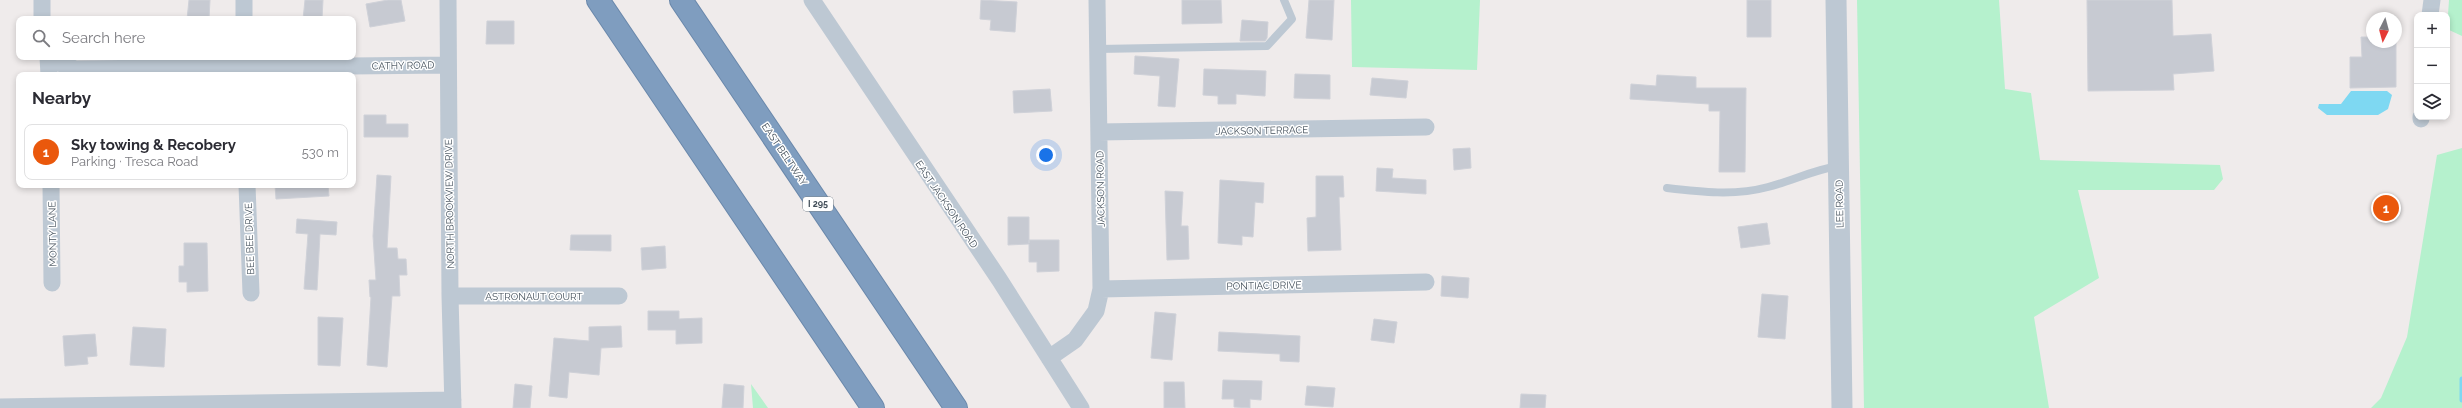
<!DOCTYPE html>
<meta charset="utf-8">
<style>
body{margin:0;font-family:Raleway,sans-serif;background:#f2f2f3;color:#2b2b33}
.controls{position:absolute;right:12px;top:12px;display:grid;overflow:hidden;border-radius:8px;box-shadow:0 2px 6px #0003}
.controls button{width:36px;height:36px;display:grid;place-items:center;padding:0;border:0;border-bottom:1px solid #e1e1e2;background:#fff;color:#2b2b33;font:20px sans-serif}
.compass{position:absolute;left:2366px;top:12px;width:36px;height:36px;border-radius:50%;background:#fff;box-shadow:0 2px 6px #0003;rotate:186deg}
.you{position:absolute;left:1046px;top:155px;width:14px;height:14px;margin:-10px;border:3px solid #fff;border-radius:50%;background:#1a73e8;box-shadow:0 0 0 6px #1a73e833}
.badge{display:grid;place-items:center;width:26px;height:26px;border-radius:50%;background:#ea580c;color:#fff;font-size:13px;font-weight:700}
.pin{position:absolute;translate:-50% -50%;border:2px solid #fff;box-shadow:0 1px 4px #0006}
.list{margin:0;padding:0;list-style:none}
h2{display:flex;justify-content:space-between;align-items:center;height:52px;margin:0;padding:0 16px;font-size:17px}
h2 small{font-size:13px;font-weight:400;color:#7c7c81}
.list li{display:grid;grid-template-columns:26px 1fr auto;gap:12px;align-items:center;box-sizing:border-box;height:56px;margin:0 8px 8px;padding:0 8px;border:1px solid #e1e1e2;border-radius:8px}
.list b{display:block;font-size:15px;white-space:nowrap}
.list p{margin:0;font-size:13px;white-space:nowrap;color:#7c7c81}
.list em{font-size:13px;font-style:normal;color:#7c7c81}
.icon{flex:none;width:22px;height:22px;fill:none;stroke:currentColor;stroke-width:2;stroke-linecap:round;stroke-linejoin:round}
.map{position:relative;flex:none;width:2462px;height:408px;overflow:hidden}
.search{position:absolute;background:#fff;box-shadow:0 2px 6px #0003;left:16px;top:16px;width:340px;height:44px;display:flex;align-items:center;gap:10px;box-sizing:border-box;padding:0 14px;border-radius:8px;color:#7c7c81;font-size:15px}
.panel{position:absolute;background:#fff;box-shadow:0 2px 6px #0003;left:16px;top:72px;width:340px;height:116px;border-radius:8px}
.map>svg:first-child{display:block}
.green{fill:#b5f1cd}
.water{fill:#7ed8f2}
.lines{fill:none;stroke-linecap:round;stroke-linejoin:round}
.stream{stroke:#7ed8f2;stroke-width:5}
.building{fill:#c7cad2;stroke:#cfd1d8}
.motorway-casing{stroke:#6a88ab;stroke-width:24}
.service{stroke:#bdc8d3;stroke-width:8}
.minor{stroke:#bdc8d3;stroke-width:17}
.tertiary{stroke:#bdc8d3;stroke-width:21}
.motorway{stroke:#7f9dbf;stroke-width:22}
.labels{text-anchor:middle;stroke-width:3;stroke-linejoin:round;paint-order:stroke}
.shield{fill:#fff;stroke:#7b848c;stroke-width:1}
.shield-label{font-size:9px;font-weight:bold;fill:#434f5a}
.street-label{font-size:10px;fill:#434f5a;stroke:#fff}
</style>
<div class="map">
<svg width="2462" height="408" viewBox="0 0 2462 408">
<rect width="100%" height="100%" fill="#efebeb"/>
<path class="green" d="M1351,0H1480L1477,70L1352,67Z
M1857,0H1999L2005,89L2031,93L2040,160L2220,165L2223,179L2214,190H2078L2099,278L2034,317L2049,408H1864Z
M2449,0H2462V36L2447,29Z
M2462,148V408H2371L2381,398L2407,337L2437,155Z
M751,384L768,408H753Z"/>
<path class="water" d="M2351,91H2387L2392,95L2388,109L2378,115H2327L2318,108L2319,104H2341Z"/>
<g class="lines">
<path class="stream" d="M2462,379V400"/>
</g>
<path class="building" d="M189,0H210L209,19H187Z
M305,0H323L322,19H303Z
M388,0H401L405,21L370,27L366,4Z
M981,0L1017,2L1015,32L990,30L991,20L980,19Z
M1182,0H1221L1222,23L1182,24Z
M1309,0H1334L1332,40L1306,38Z
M1747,0H1771V37H1747Z
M2087,0H2172L2173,36L2211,34L2214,71L2173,74L2174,90L2088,91Z
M1242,20L1268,22L1267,38L1265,41H1240Z
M487,21H514V44H486Z
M2361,37H2372V42H2396V37V87L2350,88V57H2362Z
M1135,56L1179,59L1175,107L1158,106L1160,76L1134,74Z
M1204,69L1266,71L1265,96L1236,94V104H1218V96L1203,95Z
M1295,74L1330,75V99L1294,98Z
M1657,75L1696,77V88H1746L1745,172H1719L1720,111H1709V104L1630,99L1631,84L1656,86Z
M1372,78L1408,81L1406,98L1370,95Z
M1050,89L1052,111L1014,113L1013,91Z
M364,115H386V124H408V137H364Z
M1470,148L1471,168L1454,170L1453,149Z
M1377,168L1393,169L1392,178L1426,180V194L1376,191Z
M377,175L391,176L387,248H397L398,259H406L407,275H399L400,296H392L387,367L367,365L371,297H370L369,280H376L373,236Z
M1316,176H1343L1344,197H1339L1341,250L1308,251L1307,218L1316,217Z
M1220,180L1264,183L1263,203L1255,202L1253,237L1242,236V245L1218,243Z
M275,185H328L329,196L276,199Z
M1165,191L1183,192L1181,226H1188L1189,259L1167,260Z
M1008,217H1029V243V240H1059V271L1037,272V262H1029V244L1008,245Z
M297,219L337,222L336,235L320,234L317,290L304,289L308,234L296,233Z
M1767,223L1770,244L1741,248L1738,227Z
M571,235H611V251L570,250Z
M184,243H207L208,291L187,292V282H179V266H184Z
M665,246L666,268L642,270L641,248Z
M1442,276L1469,278L1468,298L1441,296Z
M1762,294L1788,296L1785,339L1758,337Z
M648,311H679V319L702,318V343L676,344V330H648Z
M1155,312L1176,314L1172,360L1151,358Z
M318,317L343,318L340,366L318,365Z
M1374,319L1397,322L1394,343L1371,340Z
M621,326L622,347L601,348L599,375L569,372L567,398L549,396L554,338L589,341V327Z
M133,327L166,329L164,367L130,365Z
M1219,332L1300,336L1299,362L1280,361V354L1218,351Z
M95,334L97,356L87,357L88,364L65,366L63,336Z
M1223,380L1262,381L1261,400L1250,399V408L1234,407V399H1222Z
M1164,382H1184L1185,408H1164Z
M515,384L532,386L530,408H513Z
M724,384L744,386L743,408H722Z
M1307,386L1335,388L1333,407L1305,405Z
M1521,394L1546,395L1545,408H1520Z"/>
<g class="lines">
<g class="motorway-casing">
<path id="motorway" d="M598,0L873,408
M681,0L956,408"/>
</g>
<path class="service" d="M1098,49L1267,46L1292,19L1284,0
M1667,188C1701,192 1735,196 1768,187C1792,181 1813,170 1838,166"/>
<path class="minor" d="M448,0L450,296L453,408
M812,0L999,279L1081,408
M2430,15L2432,0
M42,19V0
M244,19V0
M48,57L49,75
M49,59L75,69L447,65
M2421,119V117
M1099,132L1426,127
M51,185L52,283
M247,185L251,293
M1101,289L1426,282
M450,296H619
M1049,358L1075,340L1096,311L1101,289L1097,0
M0,407L453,400"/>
<path class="tertiary" d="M1836,0L1842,408"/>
<use href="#motorway" class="motorway"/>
</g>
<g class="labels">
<rect class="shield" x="803" y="197" width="30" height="14" rx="3"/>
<g class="shield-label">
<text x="818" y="207">I 295</text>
</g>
<g class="street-label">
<text transform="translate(403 65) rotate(-1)" y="4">CATHY ROAD</text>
<text transform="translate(1262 130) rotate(-1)" y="4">JACKSON TERRACE</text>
<text transform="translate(785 154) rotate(56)" y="4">EAST BELTWAY</text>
<text transform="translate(1100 189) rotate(-91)" y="4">JACKSON ROAD</text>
<text transform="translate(449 204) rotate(-91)" y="4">NORTH BROOKVIEW DRIVE</text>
<text transform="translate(947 204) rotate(56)" y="4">EAST JACKSON ROAD</text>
<text transform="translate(1839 204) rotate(-91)" y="4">LEE ROAD</text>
<text transform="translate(52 234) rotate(-91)" y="4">MONTY LANE</text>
<text transform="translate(249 239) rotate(-92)" y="4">BEE BEE DRIVE</text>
<text transform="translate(1264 285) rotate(-1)" y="4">PONTIAC DRIVE</text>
<text x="534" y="300">ASTRONAUT COURT</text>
</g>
</g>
</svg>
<div class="controls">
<button>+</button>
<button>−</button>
<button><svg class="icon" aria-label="layers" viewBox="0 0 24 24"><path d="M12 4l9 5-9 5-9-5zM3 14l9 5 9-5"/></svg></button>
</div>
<svg class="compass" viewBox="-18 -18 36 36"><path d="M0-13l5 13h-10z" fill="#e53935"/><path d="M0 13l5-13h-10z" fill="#7c7c81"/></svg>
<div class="you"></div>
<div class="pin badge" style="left:2386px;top:208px">1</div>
<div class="search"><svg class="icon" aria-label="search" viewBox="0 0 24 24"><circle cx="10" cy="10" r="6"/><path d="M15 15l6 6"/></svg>Search here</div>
<section class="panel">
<h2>Nearby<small></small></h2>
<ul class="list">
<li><span class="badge">1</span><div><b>Sky towing &amp; Recobery</b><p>Parking · Tresca Road</p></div><em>530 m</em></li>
</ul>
</section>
</div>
